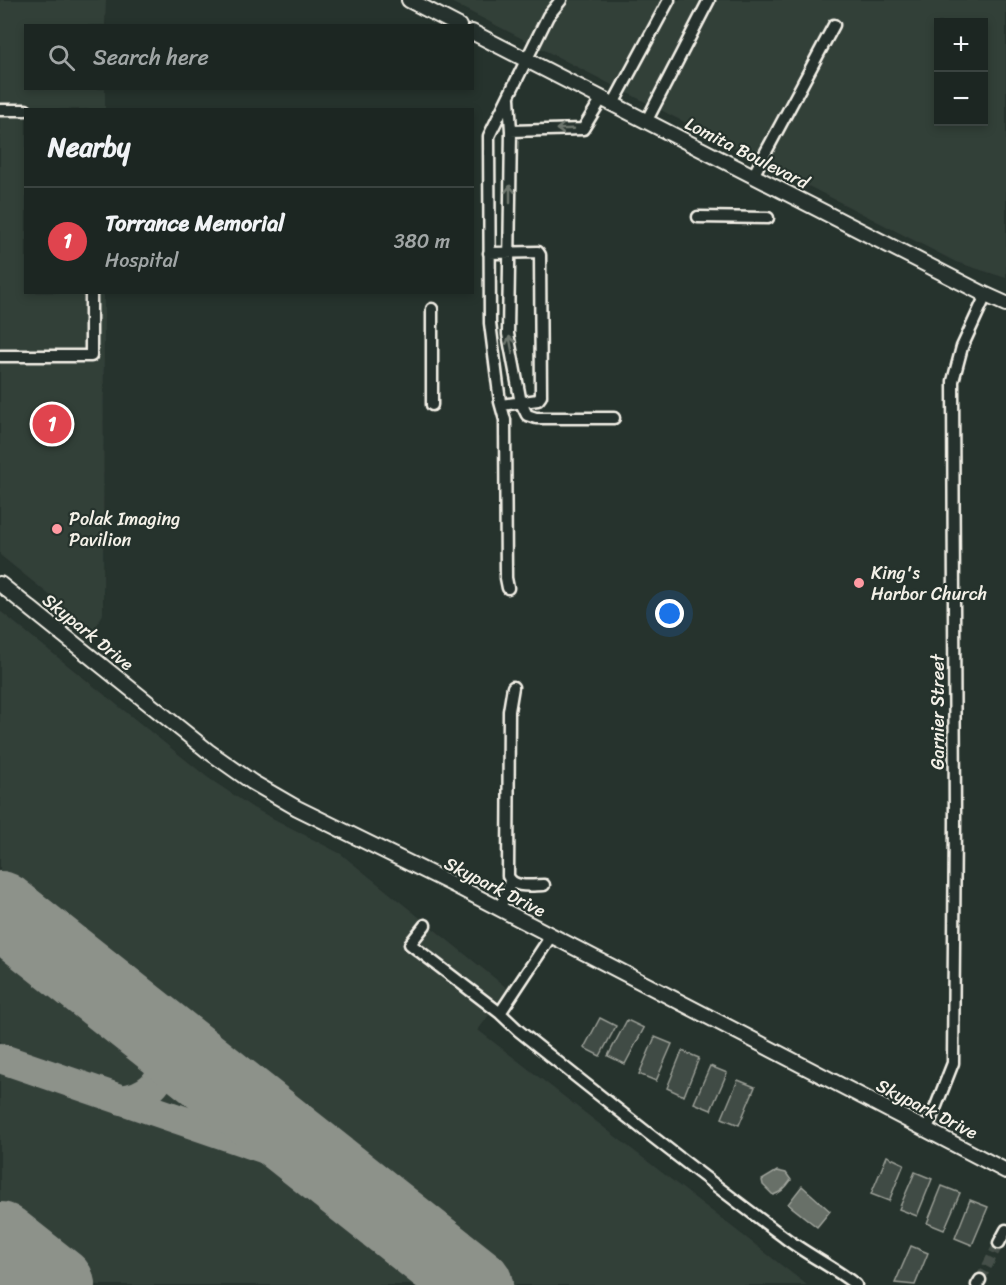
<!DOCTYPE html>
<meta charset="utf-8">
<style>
body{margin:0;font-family:Sriracha,sans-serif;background:#252e2a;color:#f1f3f6}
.controls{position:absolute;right:18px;top:18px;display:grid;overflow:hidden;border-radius:0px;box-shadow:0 3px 9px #0003}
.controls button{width:54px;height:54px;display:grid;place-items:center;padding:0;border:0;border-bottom:2px solid #3a4340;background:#1c2622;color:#f1f3f6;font:30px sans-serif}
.you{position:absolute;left:670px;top:614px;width:21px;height:21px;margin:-15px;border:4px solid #fff;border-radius:50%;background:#1a73e8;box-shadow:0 0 0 9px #1a73e833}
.badge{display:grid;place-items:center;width:39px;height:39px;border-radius:50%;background:#ff9aa2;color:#fff;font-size:20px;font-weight:700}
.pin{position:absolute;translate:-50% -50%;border:3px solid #fff;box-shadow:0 2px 6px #0006}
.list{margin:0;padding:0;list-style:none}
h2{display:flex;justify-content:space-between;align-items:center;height:78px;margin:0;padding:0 24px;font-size:26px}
h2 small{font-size:20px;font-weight:400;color:#a0a5a5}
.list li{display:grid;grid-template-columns:39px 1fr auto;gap:18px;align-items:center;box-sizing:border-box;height:108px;padding:0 24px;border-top:2px solid #3a4340}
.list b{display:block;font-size:22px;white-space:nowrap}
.list p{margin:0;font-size:20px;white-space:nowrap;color:#a0a5a5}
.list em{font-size:20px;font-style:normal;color:#a0a5a5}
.icon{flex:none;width:33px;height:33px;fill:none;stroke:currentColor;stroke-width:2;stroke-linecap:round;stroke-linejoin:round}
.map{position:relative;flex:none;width:1006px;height:1285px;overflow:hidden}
.search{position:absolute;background:#1c2622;box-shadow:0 3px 9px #0003;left:24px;top:24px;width:450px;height:66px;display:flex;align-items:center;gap:15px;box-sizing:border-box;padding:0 21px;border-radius:0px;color:#a0a5a5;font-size:22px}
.panel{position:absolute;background:#1c2622;box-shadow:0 3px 9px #0003;left:24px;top:108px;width:450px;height:186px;border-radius:0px}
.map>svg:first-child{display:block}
.built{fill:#333f39;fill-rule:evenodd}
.green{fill:#414b45;stroke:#9a9e96;stroke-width:1.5}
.water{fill:#676f68;stroke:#9fa39b;stroke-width:1.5}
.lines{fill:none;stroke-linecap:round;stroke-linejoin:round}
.taxiway{stroke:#8d928a;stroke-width:30}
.runway{stroke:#8d928a;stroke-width:76}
.minor-tunnel{stroke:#455049;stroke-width:10;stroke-dasharray:10 5;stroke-linecap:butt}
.minor-casing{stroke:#f4f1e8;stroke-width:15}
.major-casing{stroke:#f4f1e8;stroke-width:18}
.minor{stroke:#26332d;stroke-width:10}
.major{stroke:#26332d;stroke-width:14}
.oneway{stroke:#6e766e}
.poi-dot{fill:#ff9aa2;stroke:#26332d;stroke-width:2}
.labels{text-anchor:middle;stroke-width:4.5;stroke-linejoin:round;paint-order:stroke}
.street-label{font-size:18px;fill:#f4f1e8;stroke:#26332d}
.poi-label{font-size:18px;fill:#f4f1e8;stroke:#26332d;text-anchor:start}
</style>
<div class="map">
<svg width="1006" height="1285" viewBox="0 0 1006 1285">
<rect width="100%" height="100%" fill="#26332d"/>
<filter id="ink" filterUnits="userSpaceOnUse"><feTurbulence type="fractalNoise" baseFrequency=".0167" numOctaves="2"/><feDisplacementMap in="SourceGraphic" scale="12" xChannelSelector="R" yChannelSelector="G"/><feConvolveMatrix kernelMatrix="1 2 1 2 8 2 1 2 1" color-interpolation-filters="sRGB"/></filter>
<g filter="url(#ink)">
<path class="built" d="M0,0H106L105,25L26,26V88L105,89V109L26,110V292L104,293L103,614L94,631L0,555Z
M447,0H1006V278L956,262ZM938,22H984V122H938Z
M0,611L207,777L253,808L341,854L508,989L478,1030L807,1285H0Z"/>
<path class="green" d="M600,1018L616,1026L600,1056L584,1048Z
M627,1020L644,1028L625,1064L608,1056Z
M655,1037L672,1044L656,1081L639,1074Z
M682,1051L699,1058L684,1096L667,1088Z
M710,1066L727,1073L711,1110L694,1103Z
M738,1080L755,1087L739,1125L722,1118Z
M887,1156L904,1164L889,1201L871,1194Z
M915,1172L932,1179L917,1216L899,1209Z
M942,1186L960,1193L944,1230L927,1223Z
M970,1200L988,1207L972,1245L955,1238Z
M911,1246L928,1253L915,1285L895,1283Z"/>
<path class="water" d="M777,1171L786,1173L791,1180C787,1186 780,1193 773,1195L763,1185L762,1180Z
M802,1186L830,1211L817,1227L788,1204Z"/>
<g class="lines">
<path class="taxiway" d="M0,1058L333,1172
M121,1100C145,1097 166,1083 162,1056C161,1048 158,1040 156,1032"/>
<path class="runway" d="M0,909L475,1285
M0,1240L57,1285"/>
<path class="minor-tunnel" d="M980,1280L999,1243"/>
<g class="minor-casing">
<path id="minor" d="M509,98L511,131L508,334L521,403L527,415L536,418H614
M613,104L669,0
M0,110H26
M646,122L709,0
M511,131L583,129L602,98
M753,176L834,25
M698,217L768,218
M489,253L538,252L540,255L541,396L538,400L501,405
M0,356H91V292
M432,405V309
M508,588L506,578L505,420L500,402L490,323L489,136L548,16L561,0
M513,687L509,711L508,876C513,889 533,885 544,885
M499,909L508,890L510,880
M425,925L410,944L500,1013
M551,936L500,1013L519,1031C606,1101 694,1170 784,1237C807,1255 834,1267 856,1285
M927,1129L953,1063L955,821L953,381L962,347L986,295
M999,1243L1006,1230
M977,1285L980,1280"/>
</g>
<g class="major-casing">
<path id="major" d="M409,0L459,26
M472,32L986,295L1006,304
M0,584L208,751L252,782L297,808L456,886L1006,1171"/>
</g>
<use href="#minor" class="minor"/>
<use href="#major" class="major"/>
</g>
<defs><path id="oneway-shaft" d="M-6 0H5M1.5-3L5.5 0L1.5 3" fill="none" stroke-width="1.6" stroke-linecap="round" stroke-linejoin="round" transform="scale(1.5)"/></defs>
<g class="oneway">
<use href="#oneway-shaft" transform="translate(565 129) rotate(178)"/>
<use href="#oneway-shaft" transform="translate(510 194) rotate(-90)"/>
<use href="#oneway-shaft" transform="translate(511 345) rotate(-101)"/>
</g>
</g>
<g class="poi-dot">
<circle cx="57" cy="529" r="6"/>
<circle cx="859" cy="583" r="6"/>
</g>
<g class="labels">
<g class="street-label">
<text transform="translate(747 153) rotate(27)" y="6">Lomita Boulevard</text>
<text transform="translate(88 632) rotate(39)" y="6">Skypark Drive</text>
<text transform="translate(938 712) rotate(-90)" y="6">Garnier Street</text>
<text transform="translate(495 887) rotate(27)" y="6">Skypark Drive</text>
<text transform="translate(927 1109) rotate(27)" y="6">Skypark Drive</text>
</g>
<g class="poi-label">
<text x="69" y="525">Polak Imaging<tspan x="69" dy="21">Pavilion</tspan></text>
<text x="871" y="579">King's<tspan x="871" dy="21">Harbor Church</tspan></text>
</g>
</g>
</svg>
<div class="controls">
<button>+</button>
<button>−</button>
</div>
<div class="you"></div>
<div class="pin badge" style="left:52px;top:424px;background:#e0444e">1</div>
<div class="search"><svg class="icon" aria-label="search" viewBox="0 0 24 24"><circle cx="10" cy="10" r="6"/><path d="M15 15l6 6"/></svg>Search here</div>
<section class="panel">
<h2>Nearby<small></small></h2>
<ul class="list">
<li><span class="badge" style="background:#e0444e">1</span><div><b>Torrance Memorial</b><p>Hospital</p></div><em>380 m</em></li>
</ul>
</section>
</div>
